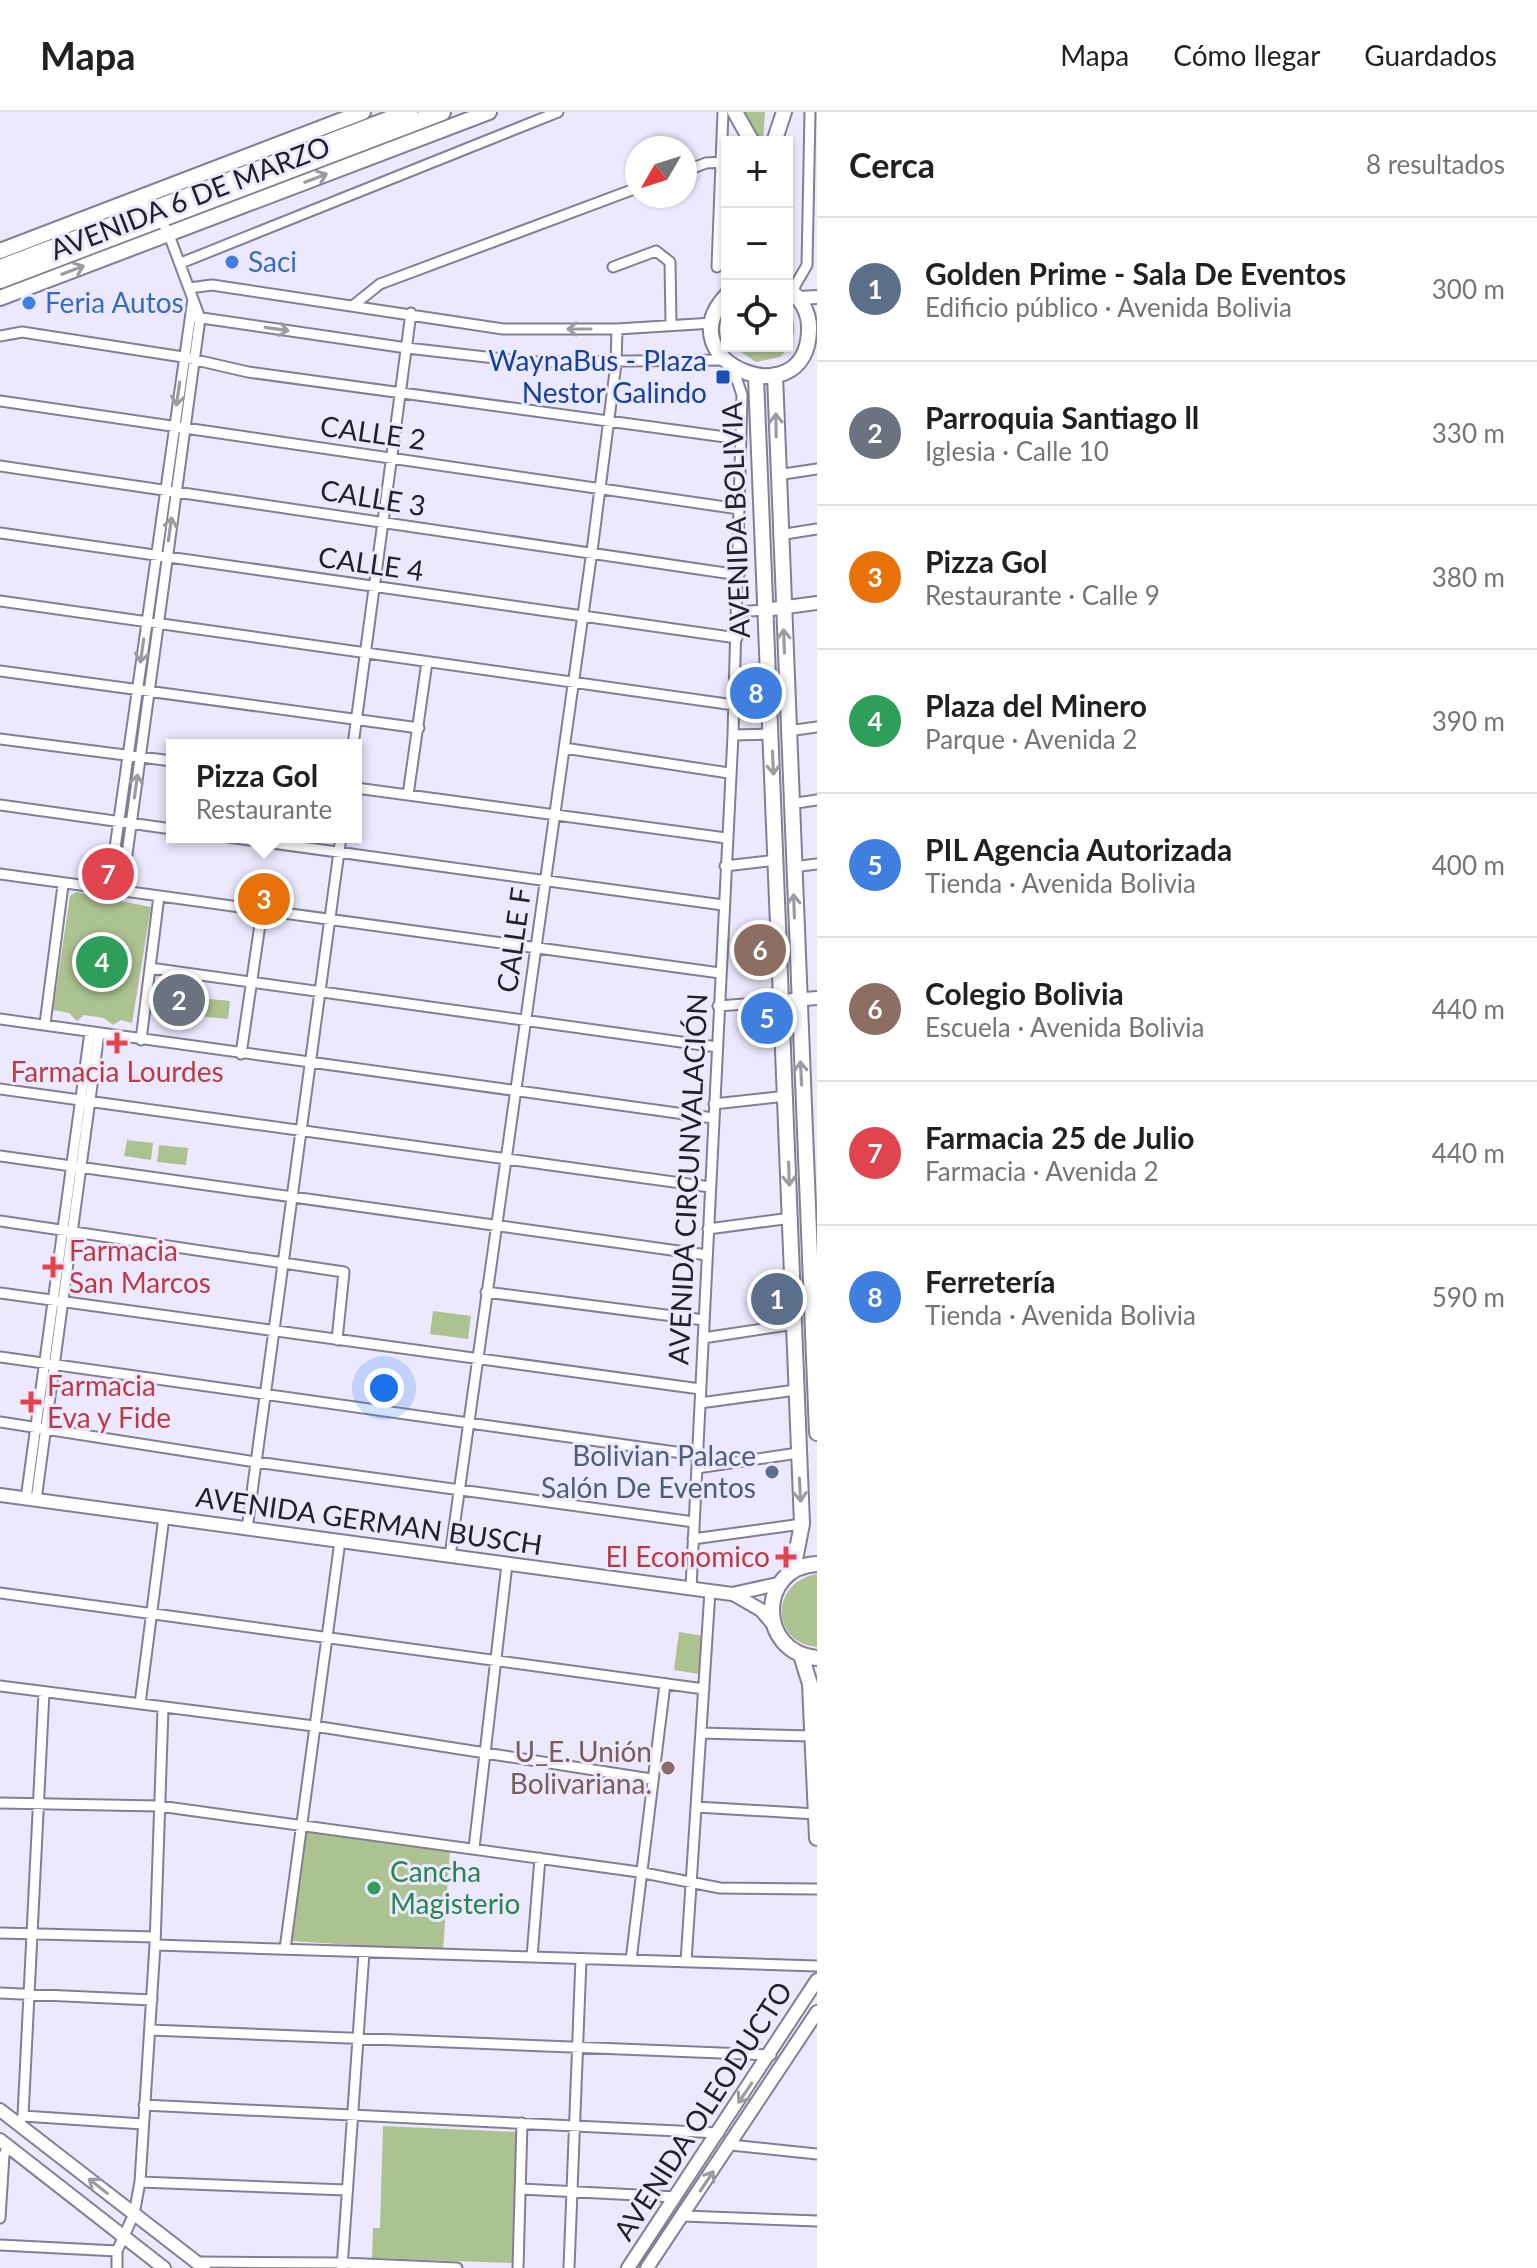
<!DOCTYPE html>
<html lang="es">
<meta charset="utf-8">
<style>
body{margin:0;font-family:Lato,sans-serif;background:#f6f6f6;color:#202124}
.controls{position:absolute;right:24px;top:24px;display:grid;overflow:hidden;border-radius:0px;box-shadow:0 2px 6px #0004}
.controls button{width:72px;height:72px;display:grid;place-items:center;padding:0;border:0;border-bottom:2px solid #e0e0e0;background:#fff;color:#202124;font:40px sans-serif}
.compass{position:absolute;left:625px;top:24px;width:72px;height:72px;border-radius:50%;background:#fff;box-shadow:0 2px 6px #0004;rotate:231deg}
.you{position:absolute;left:384px;top:1276px;width:28px;height:28px;margin:-20px;border:6px solid #fff;border-radius:50%;background:#1a73e8;box-shadow:0 0 0 12px #1a73e833}
.badge{display:grid;place-items:center;width:52px;height:52px;border-radius:50%;background:#3380b3;color:#fff;font-size:26px;font-weight:700}
.pin{position:absolute;translate:-50% -50%;border:4px solid #fff;box-shadow:0 2px 8px #0006}
.popup{position:absolute;left:166px;top:627px;width:196px;height:104px;box-sizing:border-box;display:grid;place-content:center;border-radius:0px;background:#fff;filter:drop-shadow(0 2px 6px #0005);font-size:26px;white-space:nowrap;color:#757577}
.popup b{font-size:30px;color:#202124}
.popup::after{content:'';position:absolute;left:50%;top:100%;margin-left:-16px;border:16px solid transparent;border-top-color:#fff}
.list{margin:0;padding:0;list-style:none}
h2{display:flex;justify-content:space-between;align-items:center;height:104px;margin:0;padding:0 32px;font-size:34px}
h2 small{font-size:26px;font-weight:400;color:#757577}
.list li{display:grid;grid-template-columns:52px 1fr auto;gap:24px;align-items:center;box-sizing:border-box;height:144px;padding:0 32px;border-top:2px solid #e0e0e0}
.list b{display:block;font-size:30px;white-space:nowrap}
.list p{margin:0;font-size:26px;white-space:nowrap;color:#757577}
.list em{font-size:26px;font-style:normal;color:#757577}
.icon{flex:none;width:44px;height:44px;fill:none;stroke:currentColor;stroke-width:2;stroke-linecap:round;stroke-linejoin:round}
.map{position:relative;flex:none;width:817px;height:2156px;overflow:hidden}
header{display:flex;align-items:center;gap:48px;box-sizing:border-box;height:112px;padding:0 40px;background:#fff;border-bottom:2px solid #e0e0e0}
header strong{font-size:38px}
nav{display:flex;gap:44px;margin-inline-start:auto;font-size:28px}
main{display:flex}
aside{flex:1;background:#fff}
.map>svg:first-child{display:block}
.green{fill:#adc291}
.lines{fill:none;stroke-linecap:round;stroke-linejoin:round}
.street-casing{stroke:#827e95;stroke-width:13}
.secondary-casing{stroke:#827e95;stroke-width:16}
.primary-casing{stroke:#827e95;stroke-width:18}
.highway-casing{stroke:#827e95;stroke-width:20}
.street{stroke:#fff;stroke-width:9}
.secondary{stroke:#fff;stroke-width:12}
.primary{stroke:#fff;stroke-width:14}
.highway{stroke:#fff;stroke-width:16}
.oneway{stroke:#9c9b9f}
.shop-dot{fill:#3f7fe0;stroke:#ece9fe;stroke-width:3}
.transit-dot{fill:#1a4fb4;stroke:#ece9fe;stroke-width:3}
.health-dot{fill:#e0444e;stroke:#ece9fe;stroke-width:3}
.service-dot{fill:#5c6f8a;stroke:#ece9fe;stroke-width:3}
.education-dot{fill:#8d6e63;stroke:#ece9fe;stroke-width:3}
.leisure-dot{fill:#2e9e5b;stroke:#ece9fe;stroke-width:3}
.labels{text-anchor:middle;stroke-width:6;stroke-linejoin:round;paint-order:stroke}
.street-label{font-size:28px;fill:#22212a;stroke:#ece9fe}
.shop-label{font-size:28px;fill:#366cbe;stroke:#ece9fe;text-anchor:start}
.transit-label{font-size:28px;fill:#164399;stroke:#ece9fe;text-anchor:end}
.health-label{font-size:28px;fill:#be3a42;stroke:#ece9fe;text-anchor:start}
.service-label{font-size:28px;fill:#4e5e75;stroke:#ece9fe;text-anchor:end}
.education-label{font-size:28px;fill:#785e54;stroke:#ece9fe;text-anchor:end}
.leisure-label{font-size:28px;fill:#27864d;stroke:#ece9fe;text-anchor:start}
</style>
<header>
<strong>Mapa</strong>
<nav><a>Mapa</a><a>Cómo llegar</a><a>Guardados</a></nav>
</header>
<main>
<div class="map">
<svg width="817" height="2156" viewBox="0 0 817 2156">
<rect width="100%" height="100%" fill="#ece9fe"/>
<path class="green" d="M743,0H765L763,30H759Z
M726,61L727,163L721,167Z
M787,195C799,212 796,231 780,245L756,250L732,234H787Z
M76,780L151,795L132,911L121,908L113,913L104,906L84,903L77,909L69,901L53,898L70,784Z
M200,886L230,889L228,907L199,904Z
M127,1028L153,1031L151,1048L124,1044Z
M159,1033L188,1036L186,1053L157,1050Z
M433,1199L471,1204L468,1227L430,1222Z
M817,1462V1535C770,1531 770,1470 817,1462Z
M679,1520L704,1524L699,1562L674,1558Z
M309,1717L450,1737L443,1839L291,1829L305,1721Z
M799,1919L642,2156H635Z
M383,2014L518,2020L512,2151L372,2146L373,2116H380Z"/>
<g class="lines">
<g class="street-casing">
<path id="street" d="M685,59L706,51L724,50
M181,151L558,0
M613,155L656,139L670,150L671,213
M717,155L723,0
M189,176L212,173L503,217H617L713,211
M792,179L807,153L810,0
M355,192L380,172L637,76
M195,205L407,236L530,250L725,248
M0,224L22,220L183,245L248,260L740,327
M0,289L739,397
M0,354L739,463
M777,363L817,357
M0,421L737,526
M779,423L817,417
M0,489L734,593
M737,500L764,498
M0,559L419,616
M788,619L817,615
M733,623L772,622
M0,627L172,649
M353,633L411,201
M564,636L729,661
M356,676L726,726
M408,683L427,550
M790,692L817,688
M0,693L172,717
M228,725L723,793
M725,754L777,748
M793,755L817,752
M0,762L720,861
M109,778L193,187
M122,779L200,206L169,123L161,108L137,87
M150,856L717,935
M718,894L782,889
M0,907L713,1006
M45,912L63,773
M141,928L159,784
M241,942L262,799
M0,977L710,1075
M714,992L786,984
M0,1044L707,1143
M0,1109L344,1160L337,1228
M708,1117L791,1106
M486,1180L704,1208
M0,1181L700,1277
M703,1226L795,1212
M0,1245L697,1343
M700,1291L796,1278
M0,1310L256,1350L694,1410
M697,1356L798,1341
M26,1387L90,920
M36,1388L99,921
M247,1417L341,725
M693,1427L802,1412
M450,1444L592,439L616,252L617,217
M691,1476L733,623L742,283L733,256
M0,1481L704,1577
M0,1574L314,1614L651,1667
M140,1592L164,1405
M701,1621L811,1624
M0,1691L159,1694L639,1760L720,1776L817,1777
M696,1695L816,1702
M474,1736L507,1452
M0,1821L155,1825
M155,1833L817,1854
M285,1837L340,1429
M532,1845L540,1746
M631,1848L665,1572
M686,1850L710,1479
M0,1881L152,1888
M150,1918L771,1943
M144,1993L719,2021
M23,2004L44,1580
M21,2007L23,2004L143,2012
M731,2033L817,2042
M140,2070L346,2078
M521,2077L676,2085
M683,2104L817,2109
M0,2106L4,2043L8,2034
M0,2133L117,2139
M197,2150L343,2151L457,2156
M117,2156V2139L134,2102L140,2070L155,1833L163,1597
M342,2156L364,1840
M518,2156L522,2011
M569,2156L581,1847"/>
</g>
<g class="secondary-casing">
<path id="secondary" d="M799,186L817,185
M764,498L817,491
M782,889L817,886
M0,1383L732,1482L778,1472
M735,1483L761,1498L772,1511
M0,1998L204,2156
M0,2028L164,2156
M628,2156L817,1868
M647,2156L817,1900"/>
</g>
<g class="primary-casing">
<path id="primary" d="M735,0L752,30
M774,30L784,0
M0,139L363,0
M727,183C664,250 806,307 809,219C810,201 801,186 787,176
M0,186L489,0
M775,263L817,1321
M756,265L802,1412L793,1458
M817,1452C757,1455 757,1541 817,1546
M801,1543L810,1572L817,1726"/>
</g>
<g class="highway-casing">
<path id="highway" d="M0,156L409,0
M0,168L442,0"/>
</g>
<use href="#street" class="street"/>
<use href="#secondary" class="secondary"/>
<use href="#primary" class="primary"/>
<use href="#highway" class="highway"/>
</g>
<defs><path id="oneway-shaft" d="M-6 0H5M1.5-3L5.5 0L1.5 3" fill="none" stroke-width="1.6" stroke-linecap="round" stroke-linejoin="round" transform="scale(2)"/></defs>
<g class="oneway">
<use href="#oneway-shaft" transform="translate(316 66) rotate(-21)"/>
<use href="#oneway-shaft" transform="translate(73 158) rotate(-21)"/>
<use href="#oneway-shaft" transform="translate(277 217) rotate(8)"/>
<use href="#oneway-shaft" transform="translate(579 217) rotate(180)"/>
<use href="#oneway-shaft" transform="translate(178 282) rotate(98)"/>
<use href="#oneway-shaft" transform="translate(776 313) rotate(-91)"/>
<use href="#oneway-shaft" transform="translate(170 417) rotate(-82)"/>
<use href="#oneway-shaft" transform="translate(784 529) rotate(-92)"/>
<use href="#oneway-shaft" transform="translate(142 539) rotate(98)"/>
<use href="#oneway-shaft" transform="translate(773 651) rotate(87)"/>
<use href="#oneway-shaft" transform="translate(136 674) rotate(-82)"/>
<use href="#oneway-shaft" transform="translate(794 794) rotate(-92)"/>
<use href="#oneway-shaft" transform="translate(801 961) rotate(-93)"/>
<use href="#oneway-shaft" transform="translate(789 1062) rotate(88)"/>
<use href="#oneway-shaft" transform="translate(800 1378) rotate(87)"/>
<use href="#oneway-shaft" transform="translate(745 1981) rotate(124)"/>
<use href="#oneway-shaft" transform="translate(707 2069) rotate(-56)"/>
<use href="#oneway-shaft" transform="translate(98 2074) rotate(-142)"/>
</g>
<g class="shop-dot">
<circle cx="232" cy="150" r="8"/>
<circle cx="29" cy="191" r="8"/>
</g>
<rect class="transit-dot" x="715" y="257" width="16" height="16" rx="4"/>
<g class="health-dot">
<path d="M113 919h8v8h8v8h-8v8h-8v-8h-8v-8h8z"/>
<path d="M49 1143h8v8h8v8h-8v8h-8v-8h-8v-8h8z"/>
<path d="M27 1278h8v8h8v8h-8v8h-8v-8h-8v-8h8z"/>
<path d="M782 1433h8v8h8v8h-8v8h-8v-8h-8v-8h8z"/>
</g>
<circle class="service-dot" cx="772" cy="1360" r="8"/>
<circle class="education-dot" cx="668" cy="1656" r="8"/>
<circle class="leisure-dot" cx="374" cy="1776" r="8"/>
<g class="labels">
<g class="street-label">
<text transform="translate(190 86) rotate(-21)" y="10">AVENIDA 6 DE MARZO</text>
<text transform="translate(373 321) rotate(8)" y="10">CALLE 2</text>
<text transform="translate(373 386) rotate(9)" y="10">CALLE 3</text>
<text transform="translate(736 408) rotate(-92)" y="10">AVENIDA BOLIVIA</text>
<text transform="translate(371 452) rotate(8)" y="10">CALLE 4</text>
<text transform="translate(514 828) rotate(-82)" y="10">CALLE F</text>
<text transform="translate(688 1067) rotate(-87)" y="10">AVENIDA CIRCUNVALACIÓN</text>
<text transform="translate(369 1409) rotate(8)" y="10">AVENIDA GERMAN BUSCH</text>
<text transform="translate(703 1999) rotate(-57)" y="10">AVENIDA OLEODUCTO</text>
</g>
<g class="shop-label">
<text x="248" y="160">Saci</text>
<text x="45" y="201">Feria Autos</text>
</g>
<g class="transit-label">
<text x="707" y="259">WaynaBus - Plaza<tspan x="707" dy="32">Nestor Galindo</tspan></text>
</g>
<g class="health-label">
<text x="117" y="970" text-anchor="middle">Farmacia Lourdes</text>
<text x="69" y="1149">Farmacia<tspan x="69" dy="32">San Marcos</tspan></text>
<text x="47" y="1284">Farmacia<tspan x="47" dy="32">Eva y Fide</tspan></text>
<text x="770" y="1455" text-anchor="end">El Economico</text>
</g>
<g class="service-label">
<text x="756" y="1354">Bolivian Palace<tspan x="756" dy="32">Salón De Eventos</tspan></text>
</g>
<g class="education-label">
<text x="652" y="1650">U_E. Unión<tspan x="652" dy="32">Bolivariana.</tspan></text>
</g>
<g class="leisure-label">
<text x="390" y="1770">Cancha<tspan x="390" dy="32">Magisterio</tspan></text>
</g>
</g>
</svg>
<div class="controls">
<button>+</button>
<button>−</button>
<button><svg class="icon" aria-label="locate" viewBox="0 0 24 24"><circle cx="12" cy="12" r="6"/><path d="M12 2v4M12 18v4M2 12h4M18 12h4"/></svg></button>
</div>
<svg class="compass" viewBox="-18 -18 36 36"><path d="M0-13l5 13h-10z" fill="#e53935"/><path d="M0 13l5-13h-10z" fill="#757577"/></svg>
<div class="you"></div>
<div class="pin badge" style="left:777px;top:1187px;background:#5c6f8a">1</div>
<div class="pin badge" style="left:179px;top:888px;background:#6b7280">2</div>
<div class="pin badge" style="left:264px;top:787px;background:#e8710a">3</div>
<div class="popup"><b>Pizza Gol</b>Restaurante</div>
<div class="pin badge" style="left:102px;top:850px;background:#2e9e5b">4</div>
<div class="pin badge" style="left:767px;top:906px;background:#3f7fe0">5</div>
<div class="pin badge" style="left:760px;top:838px;background:#8d6e63">6</div>
<div class="pin badge" style="left:108px;top:762px;background:#e0444e">7</div>
<div class="pin badge" style="left:756px;top:581px;background:#3f7fe0">8</div>
</div>
<aside>
<h2>Cerca<small>8 resultados</small></h2>
<ul class="list">
<li><span class="badge" style="background:#5c6f8a">1</span><div><b>Golden Prime - Sala De Eventos</b><p>Edificio público · Avenida Bolivia</p></div><em>300 m</em></li>
<li><span class="badge" style="background:#6b7280">2</span><div><b>Parroquia Santiago ll</b><p>Iglesia · Calle 10</p></div><em>330 m</em></li>
<li><span class="badge" style="background:#e8710a">3</span><div><b>Pizza Gol</b><p>Restaurante · Calle 9</p></div><em>380 m</em></li>
<li><span class="badge" style="background:#2e9e5b">4</span><div><b>Plaza del Minero</b><p>Parque · Avenida 2</p></div><em>390 m</em></li>
<li><span class="badge" style="background:#3f7fe0">5</span><div><b>PIL Agencia Autorizada</b><p>Tienda · Avenida Bolivia</p></div><em>400 m</em></li>
<li><span class="badge" style="background:#8d6e63">6</span><div><b>Colegio Bolivia</b><p>Escuela · Avenida Bolivia</p></div><em>440 m</em></li>
<li><span class="badge" style="background:#e0444e">7</span><div><b>Farmacia 25 de Julio</b><p>Farmacia · Avenida 2</p></div><em>440 m</em></li>
<li><span class="badge" style="background:#3f7fe0">8</span><div><b>Ferretería</b><p>Tienda · Avenida Bolivia</p></div><em>590 m</em></li>
</ul>
</aside>
</main>
